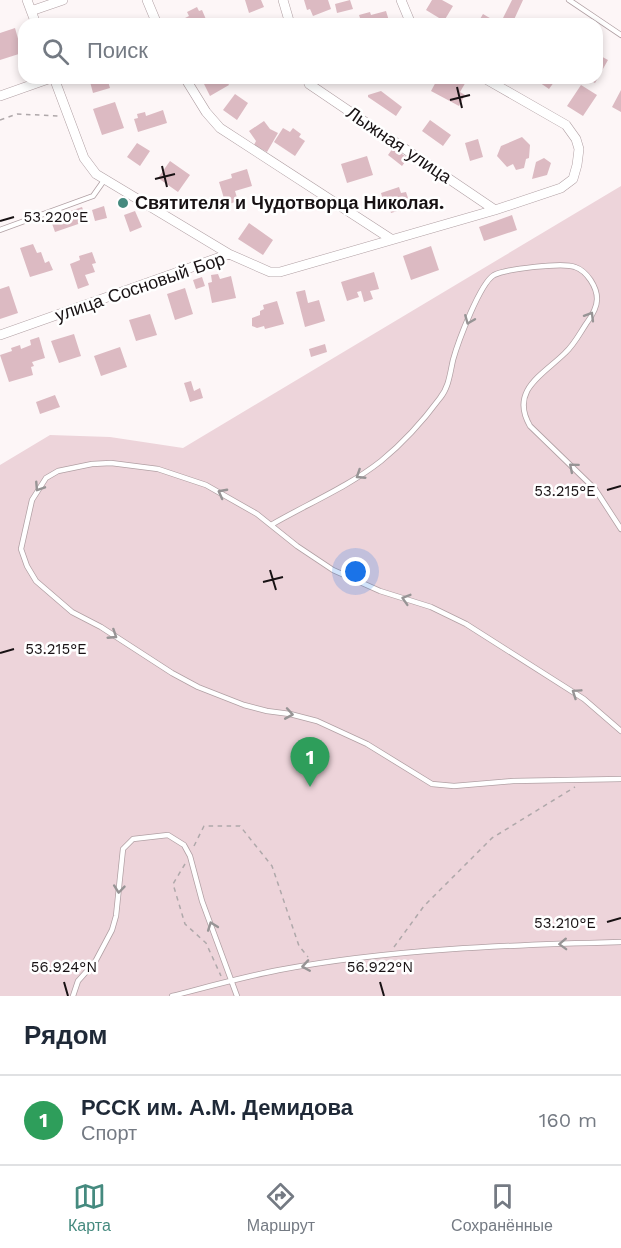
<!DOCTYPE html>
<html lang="ru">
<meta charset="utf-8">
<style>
body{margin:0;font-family:"Work Sans",sans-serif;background:#f6f6f7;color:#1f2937}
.you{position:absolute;left:356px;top:572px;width:21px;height:21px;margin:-15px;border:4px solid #fff;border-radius:50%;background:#1a73e8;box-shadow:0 0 0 9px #1a73e833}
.badge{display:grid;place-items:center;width:39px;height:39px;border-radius:50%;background:#458a7f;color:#fff;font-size:20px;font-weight:700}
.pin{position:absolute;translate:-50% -50px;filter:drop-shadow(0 2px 3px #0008)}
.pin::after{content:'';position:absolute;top:32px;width:21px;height:18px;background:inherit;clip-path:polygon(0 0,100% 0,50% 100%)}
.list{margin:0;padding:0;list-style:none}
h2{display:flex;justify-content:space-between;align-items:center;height:78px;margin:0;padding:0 24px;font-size:26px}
h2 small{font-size:20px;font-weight:400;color:#747a83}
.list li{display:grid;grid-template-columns:39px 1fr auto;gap:18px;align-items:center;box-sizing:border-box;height:90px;padding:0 24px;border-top:2px solid #e0e1e3}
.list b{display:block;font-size:22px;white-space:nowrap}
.list p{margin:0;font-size:20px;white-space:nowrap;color:#747a83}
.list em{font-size:20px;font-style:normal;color:#747a83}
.icon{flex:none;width:33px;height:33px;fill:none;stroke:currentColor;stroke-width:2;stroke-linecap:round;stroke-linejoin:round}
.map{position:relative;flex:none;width:621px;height:996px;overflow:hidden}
.search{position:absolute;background:#fff;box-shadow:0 3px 9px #0003;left:18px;right:18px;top:18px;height:66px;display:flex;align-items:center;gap:15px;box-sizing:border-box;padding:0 21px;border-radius:18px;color:#747a83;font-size:22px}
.sheet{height:168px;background:#fff}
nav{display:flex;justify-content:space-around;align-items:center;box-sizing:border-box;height:84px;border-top:2px solid #e0e1e3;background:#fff;font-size:16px;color:#747a83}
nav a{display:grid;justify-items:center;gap:3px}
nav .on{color:#458a7f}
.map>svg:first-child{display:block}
.green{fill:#edd4da}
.building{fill:#dcbac2}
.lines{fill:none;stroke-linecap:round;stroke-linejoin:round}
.lane-casing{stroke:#b1a0a4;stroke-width:6}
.street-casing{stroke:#b1a0a4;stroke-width:10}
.path{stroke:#afa8aa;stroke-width:1.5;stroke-dasharray:4.5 4.5;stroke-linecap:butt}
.lane{stroke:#fff;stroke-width:4.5}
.street{stroke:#fff;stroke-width:9}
.oneway{stroke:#979495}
.ticks{fill:none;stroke:#181214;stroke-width:2}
.poi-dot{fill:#458a7f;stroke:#fff;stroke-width:2}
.labels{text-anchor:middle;stroke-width:5;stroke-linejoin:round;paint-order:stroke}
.street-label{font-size:18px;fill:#181214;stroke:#fff}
.poi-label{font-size:18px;font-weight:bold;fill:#181214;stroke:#fff;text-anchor:start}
.ticks-label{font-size:15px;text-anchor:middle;fill:#181214;stroke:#fff;stroke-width:5;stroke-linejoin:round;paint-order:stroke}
</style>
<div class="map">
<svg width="621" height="996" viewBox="0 0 621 996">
<rect width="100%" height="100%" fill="#fdf6f7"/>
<path class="green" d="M621,186V996H0V465L50,435L110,437L183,448Z"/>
<path class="building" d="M245,0H261L264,7L249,13Z
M304,0H328L331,9L313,16L310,9L307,10Z
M350,0L353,9L337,13L335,4Z
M432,0H442L453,6L444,21L426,10Z
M512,0H523L512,24H509L502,20Z
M197,7L199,11L202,10L208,24H184L183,19L189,16L187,12Z
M386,11L390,24H362L359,15L370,12L371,15Z
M483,14L500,24H477Z
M15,28L22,53L0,60V33Z
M597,54L608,60L595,83L586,78H597Z
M89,78H107L110,88L93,93Z
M206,78H225L229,85L210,96L202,80Z
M438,78H464L467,80L460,92L465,95L459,106L431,91Z
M533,78H557L549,89Z
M581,85L597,95L583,116L567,106Z
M621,90V112L612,107Z
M381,91L402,107L396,116L368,97V95Z
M235,94L248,103L237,120L223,110Z
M115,102L124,128L102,135L93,109Z
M163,110L167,123L138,132L134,119L138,118L137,114L145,112L146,116Z
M430,120L451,135L443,146L422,131Z
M264,121L270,129L278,133L267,152L254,145L256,141L249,131Z
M283,128L290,132L293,128L301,134L299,137L305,141L295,156L274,142Z
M522,137L530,145L529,158L526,159L524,168L516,170L513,164L507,167L497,156L501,146Z
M478,139L483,157L470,161L465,143Z
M137,143L150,151L140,166L127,157Z
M393,148L408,158L402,166L388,155Z
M367,156L373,175L347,183L341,164Z
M544,158L551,163L547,175L532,179L536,162Z
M170,161L190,175L178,192L158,178Z
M247,169L252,186L235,191L238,201L226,205L219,182L232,178L231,174Z
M399,187L401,193L406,192L411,207L391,213L389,206L385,207L381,193Z
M104,206L107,218L95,221L92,210Z
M82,207L87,221L55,232L50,218Z
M135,211L142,227L130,232L124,215Z
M512,215L517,230L484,241L479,227Z
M249,223L273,240L263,255L238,239Z
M33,244L37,253L41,252L45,263L49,261L53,270L30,277L20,248Z
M431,246L439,270L411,280L403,256Z
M92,252L96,263L92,264L95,272L85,275L89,285L78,289L70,264L80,260L79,256Z
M374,272L379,289L370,291L373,299L364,302L361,291L357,292L359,297L347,301L341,282Z
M218,274L220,279L231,276L236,298L212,303L208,283L212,282L211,275Z
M202,277L205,286L196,289L193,280Z
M9,286L18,313L0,319V289Z
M185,288L193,314L175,320L167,294Z
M305,290L308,303L319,300L325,321L305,327L296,292Z
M277,301L284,324L265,329L264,326L257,328L252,326V318L260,315V311L264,309L263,305Z
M150,314L157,335L136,341L129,320Z
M74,334L81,356L59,363L51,341Z
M39,337L45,358L32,362L34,366L31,367L33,375L9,382L0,355L12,351L11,348L20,345L21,349L31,345L30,340Z
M325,344L327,352L311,357L309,349Z
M120,347L127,367L101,376L94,356Z
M191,381L194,391L200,388L203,398L190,402L184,383Z
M55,395L60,407L40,414L36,402Z"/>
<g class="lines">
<g class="lane-casing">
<path id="lane" d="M569,0L621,35
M0,230L93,196L105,179
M271,525C307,504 348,487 381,461C403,443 423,421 440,398C449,387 450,373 453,360C458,342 480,283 494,275C506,269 563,262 575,267C587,271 597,287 597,299C597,308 592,316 586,324C580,333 574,345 565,353C544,374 509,390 530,426L595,489L621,529
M621,731L584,699L466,624L431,607L380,591L333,570L297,546L257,514L206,485L158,469L111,463L92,464L58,471L46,478L32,500L21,549L27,566L36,581L72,612L101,627L172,673L198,687L244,705L267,711L290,714L317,721L367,744L432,784L454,786L513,781L621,779
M73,996L78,981L95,962L112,930L116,916L123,849L133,839L168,835L184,845L190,856L202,901L237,996
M172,996C207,987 243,977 279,970C391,949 507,945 621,942"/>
</g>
<g class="street-casing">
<path id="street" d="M27,0L36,24
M147,0L157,24
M283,0L290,24
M401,0L411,24
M31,11L63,0
M54,78L84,158L96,174L229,254
M185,78L206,112L220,128L391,239
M307,78L309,84L495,210
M0,96L51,78
M0,335L229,254L270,272H280L495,210L561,188L573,179L577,165L579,149L576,139L566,125L484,78"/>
</g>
<path class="path" d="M0,120L17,114L59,116
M194,846L204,826H240L272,866L299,946L308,957
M185,864L173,884L185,924L206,943L221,976
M394,947L424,906L492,838L575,787"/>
<use href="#lane" class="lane"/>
<use href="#street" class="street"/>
</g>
<defs><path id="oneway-chevron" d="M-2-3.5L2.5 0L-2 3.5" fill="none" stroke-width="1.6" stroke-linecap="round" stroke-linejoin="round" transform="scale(1.5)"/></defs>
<g class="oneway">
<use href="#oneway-chevron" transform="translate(590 316) rotate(-59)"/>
<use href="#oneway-chevron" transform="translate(469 320) rotate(112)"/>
<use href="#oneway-chevron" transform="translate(573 467) rotate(-140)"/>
<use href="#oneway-chevron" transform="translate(360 475) rotate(147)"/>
<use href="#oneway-chevron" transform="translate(39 487) rotate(123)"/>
<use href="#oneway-chevron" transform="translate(222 493) rotate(-152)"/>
<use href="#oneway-chevron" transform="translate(406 599) rotate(-163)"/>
<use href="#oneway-chevron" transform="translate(113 635) rotate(33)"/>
<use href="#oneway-chevron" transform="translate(576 693) rotate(-146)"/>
<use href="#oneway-chevron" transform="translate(289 714) rotate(10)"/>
<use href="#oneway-chevron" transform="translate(119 889) rotate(96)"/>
<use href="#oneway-chevron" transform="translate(212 926) rotate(-110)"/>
<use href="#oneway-chevron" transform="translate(563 944) rotate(178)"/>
<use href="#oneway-chevron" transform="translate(306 966) rotate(171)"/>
</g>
<path class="ticks" d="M457,87L462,108M450,100L470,95M162,166L167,187M155,179L175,174M0,221L14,217M607,490L621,486M270,570L276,590M263,582L283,577M0,653L14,649M607,922L621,918M64,982L68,996M380,982L384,996"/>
<circle class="poi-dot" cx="123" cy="203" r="6"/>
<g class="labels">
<g class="street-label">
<text transform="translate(399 145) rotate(34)" y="6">Лыжная улица</text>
<text transform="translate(140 287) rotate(-19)" y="6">улица Сосновый Бор</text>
</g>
<g class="poi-label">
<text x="135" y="209">Святителя и Чудотворца Николая.</text>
</g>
</g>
<g class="ticks-label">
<text x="56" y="222">53.220°E</text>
<text x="565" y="496">53.215°E</text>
<text x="56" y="654">53.215°E</text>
<text x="565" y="928">53.210°E</text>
<text x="64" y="972">56.924°N</text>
<text x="380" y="972">56.922°N</text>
</g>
</svg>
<div class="you"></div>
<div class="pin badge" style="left:310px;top:787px;background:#2e9e5b">1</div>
<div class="search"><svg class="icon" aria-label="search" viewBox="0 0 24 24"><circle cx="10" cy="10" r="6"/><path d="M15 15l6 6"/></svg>Поиск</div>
</div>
<section class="sheet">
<h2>Рядом<small></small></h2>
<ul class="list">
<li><span class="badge" style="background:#2e9e5b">1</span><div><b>РССК им. А.М. Демидова</b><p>Спорт</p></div><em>160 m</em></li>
</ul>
</section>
<nav>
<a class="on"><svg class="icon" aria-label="map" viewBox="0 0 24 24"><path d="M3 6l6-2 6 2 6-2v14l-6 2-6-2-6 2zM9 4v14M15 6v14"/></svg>Карта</a>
<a><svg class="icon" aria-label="directions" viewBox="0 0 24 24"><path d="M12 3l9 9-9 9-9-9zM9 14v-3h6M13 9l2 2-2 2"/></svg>Маршрут</a>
<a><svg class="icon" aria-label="saved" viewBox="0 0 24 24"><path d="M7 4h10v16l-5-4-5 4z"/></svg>Сохранённые</a>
</nav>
